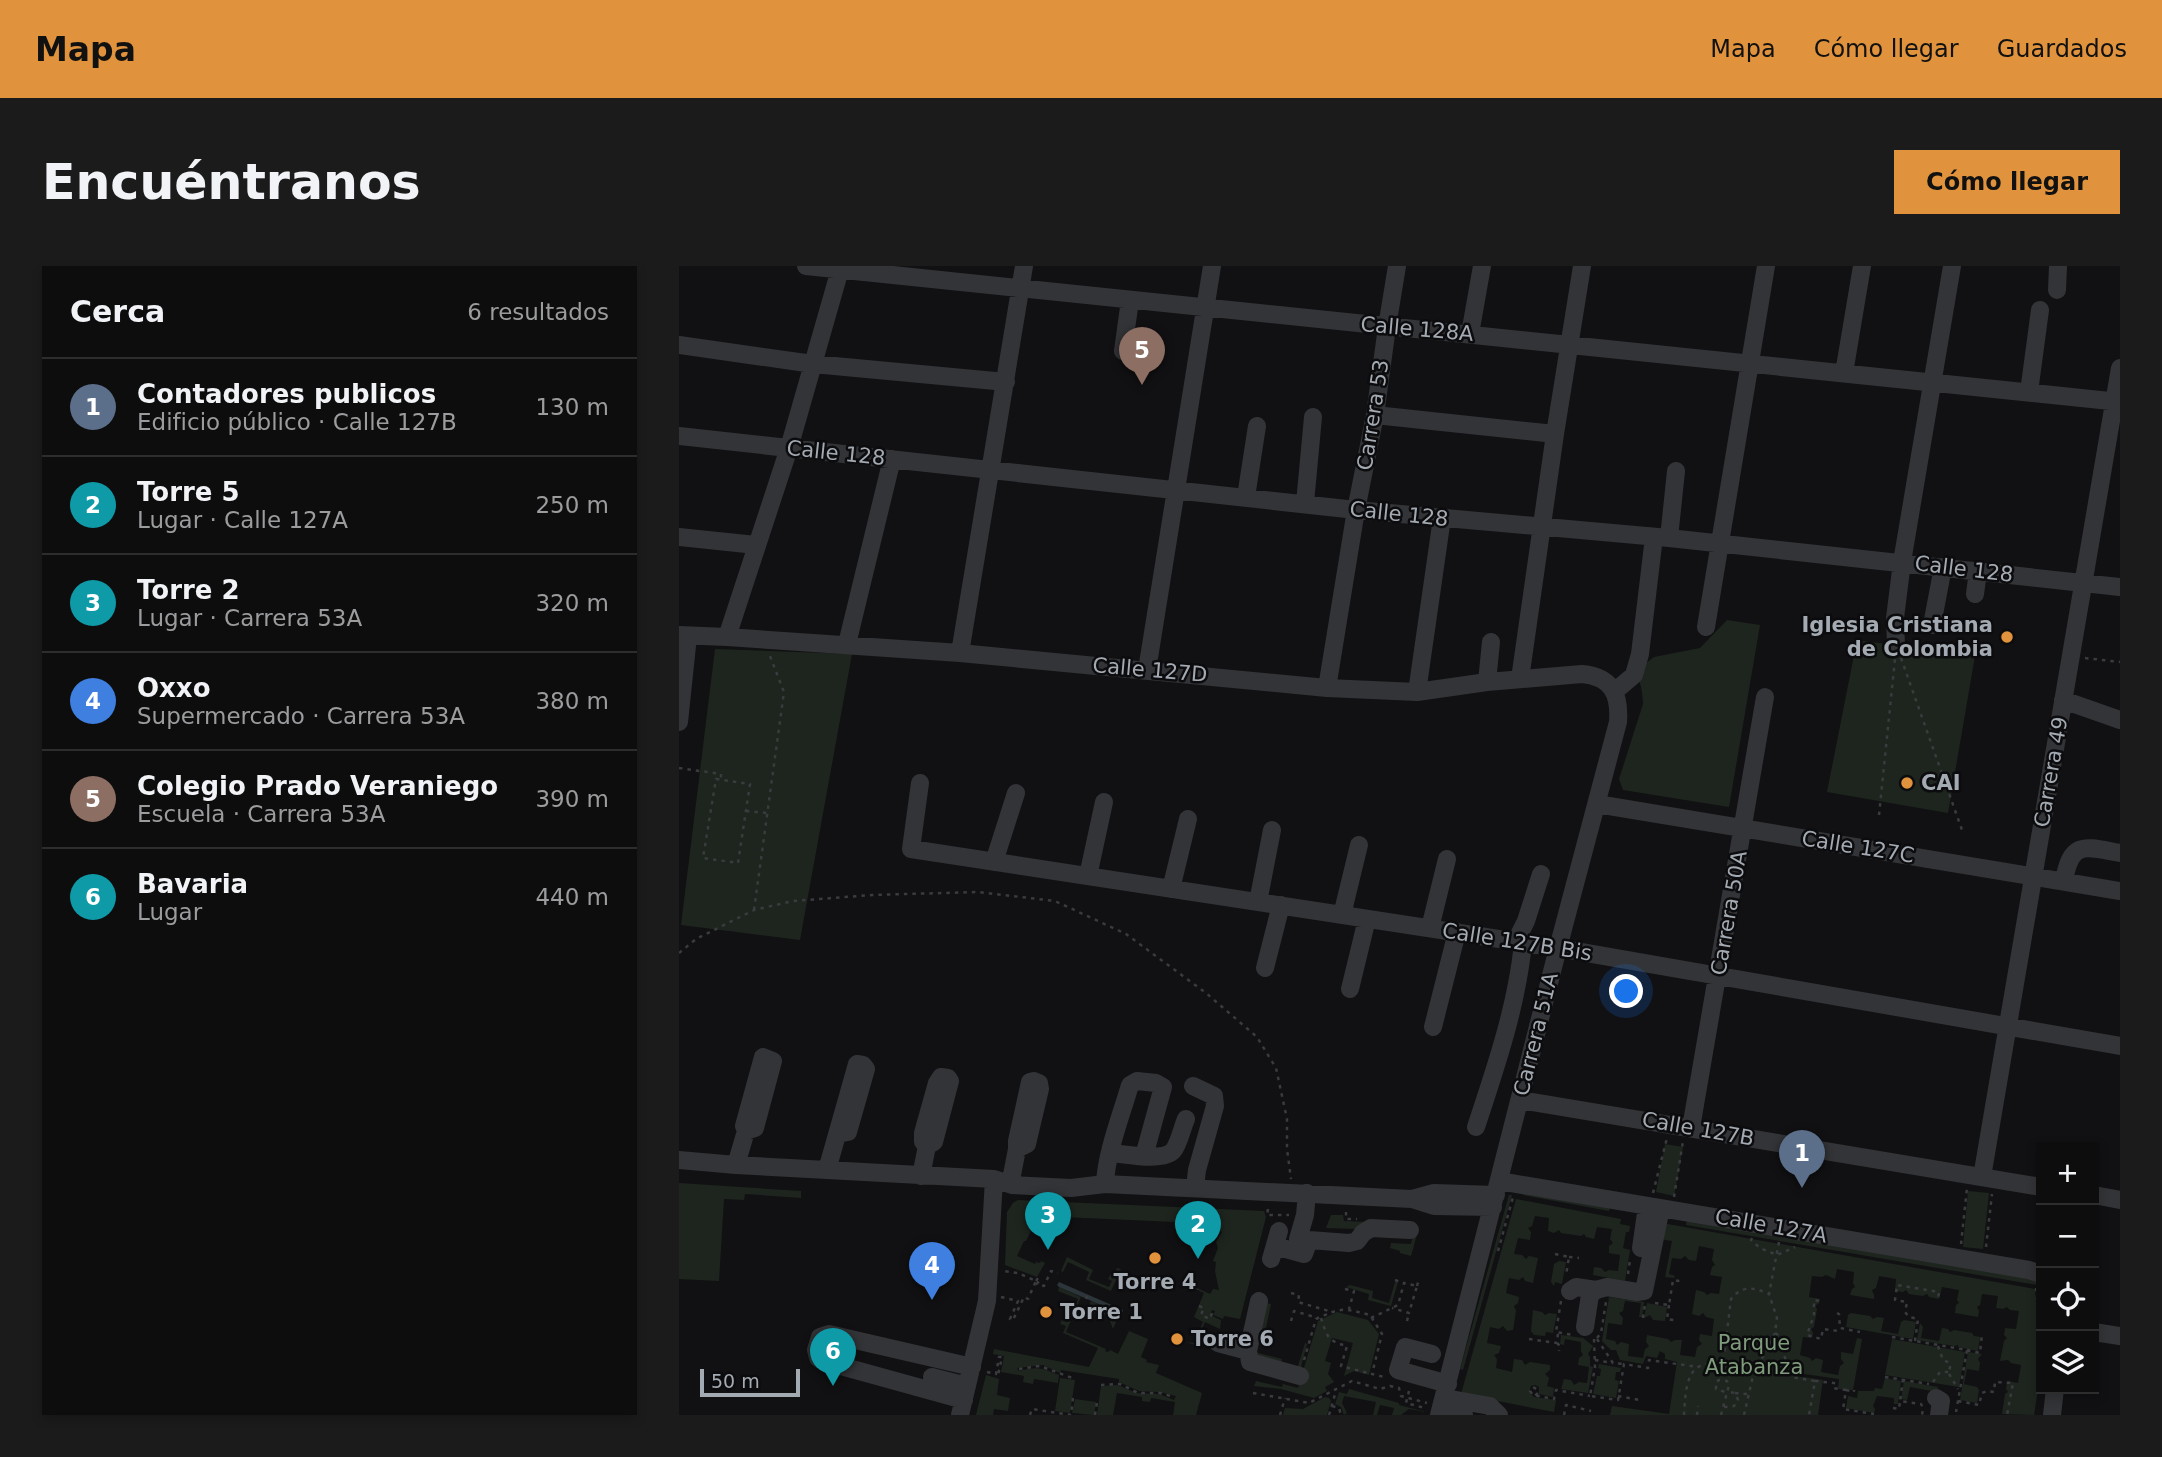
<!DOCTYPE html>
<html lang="es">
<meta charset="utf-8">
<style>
body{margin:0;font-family:"DejaVu Sans",sans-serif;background:#1b1b1c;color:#f1f3f6}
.controls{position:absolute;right:21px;bottom:21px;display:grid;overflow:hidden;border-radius:0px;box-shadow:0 4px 10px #0003}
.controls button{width:63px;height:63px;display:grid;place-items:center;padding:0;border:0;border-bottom:2px solid #2d2d2e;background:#0d0d0e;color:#f1f3f6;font:35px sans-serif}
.scale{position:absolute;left:21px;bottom:18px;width:100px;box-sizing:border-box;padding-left:7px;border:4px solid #a4aab2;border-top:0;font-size:19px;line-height:24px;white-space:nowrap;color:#a4aab2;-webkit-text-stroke:5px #0c0c0e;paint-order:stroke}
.you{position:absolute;left:948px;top:726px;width:24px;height:24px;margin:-18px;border:5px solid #fff;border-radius:50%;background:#1a73e8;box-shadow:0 0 0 10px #1a73e833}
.badge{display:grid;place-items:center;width:46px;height:46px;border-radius:50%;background:#e0933c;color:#fff;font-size:23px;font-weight:700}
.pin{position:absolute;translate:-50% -58px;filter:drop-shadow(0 2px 4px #0008)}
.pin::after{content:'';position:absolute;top:37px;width:24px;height:21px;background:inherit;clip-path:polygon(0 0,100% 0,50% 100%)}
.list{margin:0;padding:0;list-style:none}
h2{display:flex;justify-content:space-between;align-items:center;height:91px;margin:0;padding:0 28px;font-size:30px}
h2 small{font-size:23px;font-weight:400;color:#9a9c9e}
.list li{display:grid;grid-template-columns:46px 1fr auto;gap:21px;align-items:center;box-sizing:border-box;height:98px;padding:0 28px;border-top:2px solid #2d2d2e}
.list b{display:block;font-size:26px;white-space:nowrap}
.list p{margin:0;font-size:23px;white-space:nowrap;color:#9a9c9e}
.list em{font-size:23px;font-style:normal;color:#9a9c9e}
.icon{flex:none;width:38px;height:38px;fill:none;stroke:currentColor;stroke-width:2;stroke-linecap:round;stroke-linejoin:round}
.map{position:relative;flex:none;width:1441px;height:1149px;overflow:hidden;border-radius:0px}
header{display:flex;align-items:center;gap:42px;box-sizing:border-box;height:98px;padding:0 35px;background:#e0933c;color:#111}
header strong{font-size:33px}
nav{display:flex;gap:38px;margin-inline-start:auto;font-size:24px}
.intro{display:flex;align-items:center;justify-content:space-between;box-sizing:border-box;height:168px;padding:0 42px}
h1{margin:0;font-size:49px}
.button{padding:18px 32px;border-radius:0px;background:#e0933c;color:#111;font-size:24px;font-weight:700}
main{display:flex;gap:42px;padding:0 42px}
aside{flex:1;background:#0d0d0e;border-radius:0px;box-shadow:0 4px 10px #0003}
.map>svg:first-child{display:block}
.green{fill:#1e251e}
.water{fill:#2c353a}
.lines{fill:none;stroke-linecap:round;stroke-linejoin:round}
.path{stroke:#393b3e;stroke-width:2.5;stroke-dasharray:3.5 5;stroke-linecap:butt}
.minor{stroke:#333437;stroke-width:18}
.poi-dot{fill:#e0933c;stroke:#0c0c0e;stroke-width:2.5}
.labels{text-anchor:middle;stroke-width:5;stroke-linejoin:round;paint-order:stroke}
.street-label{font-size:21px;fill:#a4aab2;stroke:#0c0c0e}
.poi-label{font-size:21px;font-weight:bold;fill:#a4aab2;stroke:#0c0c0e;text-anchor:start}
.park-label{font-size:21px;fill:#7f9b7c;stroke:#0c0c0e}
</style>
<header>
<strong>Mapa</strong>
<nav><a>Mapa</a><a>Cómo llegar</a><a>Guardados</a></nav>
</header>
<div class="intro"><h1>Encuéntranos</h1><a class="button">Cómo llegar</a></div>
<main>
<aside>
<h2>Cerca<small>6 resultados</small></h2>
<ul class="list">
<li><span class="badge" style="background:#5c6f8a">1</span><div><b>Contadores publicos</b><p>Edificio público · Calle 127B</p></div><em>130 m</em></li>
<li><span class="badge" style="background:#0f9aa8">2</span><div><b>Torre 5</b><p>Lugar · Calle 127A</p></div><em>250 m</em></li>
<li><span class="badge" style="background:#0f9aa8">3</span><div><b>Torre 2</b><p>Lugar · Carrera 53A</p></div><em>320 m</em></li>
<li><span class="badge" style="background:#3f7fe0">4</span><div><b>Oxxo</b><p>Supermercado · Carrera 53A</p></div><em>380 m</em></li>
<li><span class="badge" style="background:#8d6e63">5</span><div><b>Colegio Prado Veraniego</b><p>Escuela · Carrera 53A</p></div><em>390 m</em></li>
<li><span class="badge" style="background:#0f9aa8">6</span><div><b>Bavaria</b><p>Lugar</p></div><em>440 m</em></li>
</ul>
</aside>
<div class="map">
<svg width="1441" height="1149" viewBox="0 0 1441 1149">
<rect width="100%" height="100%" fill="#111113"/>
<path class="green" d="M1048,354L1081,359L1050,541L944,524L940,513L964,438L963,426L958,404L975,391L1021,382Z
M1178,374L1296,390L1269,547L1148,526Z
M36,383L173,388L121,674L2,659Z
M986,878L1004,881L995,930L977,926Z
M0,917L122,925V932L66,928L65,934L45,933L40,1015L0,1013Z
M845,925L931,941L930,945L844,929Z
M1289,925L1310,927L1304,983L1284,981Z
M830,929H833L784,1104L781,1103Z
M837,933L942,953L941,958L951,960L950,966H947L944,982L951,984L946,1015L914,1009L915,1001L922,1002L926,1006L930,1004L939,1005L941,989L930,987V980L934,977L931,973L933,963L918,961L915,973L907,971L905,968L902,970L882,967L880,964L875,967L869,965L870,952L856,950L853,960L849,962L852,966L851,974L839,972L835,988L843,989L847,993L850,990L859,992L854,1017L846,1015L844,1011L840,1014L830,1012L827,1027L840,1031L839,1037L835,1040L837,1045L834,1064L828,1065L824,1060L820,1063L811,1061L808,1077L822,1080L820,1087L815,1089L818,1093L817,1102L833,1106L835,1093L843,1094L846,1099L851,1096L871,1099V1104L866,1108L870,1112L868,1120L875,1122L874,1131L860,1128V1121L856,1119L852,1120L850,1126L855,1131L877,1134L875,1146L782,1128Z
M339,934L585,945L587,951L561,1053L545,1050L544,1053L534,1049L536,1045L533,1044L531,1049L542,1054L541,1063L526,1056L516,1079L507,1076L515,1077L524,1056L515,1051L525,1027L514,1022L518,1012L516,1021L531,1028L534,1023L540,1024L536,1005L537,996L534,995L539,982L537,976L543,966L531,959L519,957L361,950L354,965H352L347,975H345L338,990L356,998L357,996L361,997L362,995L366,997L358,1011L326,999L328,946L334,937Z
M652,949H664L665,955L687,956L678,963L647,962Z
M1008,953L1356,1013L1362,1019V1055L1358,1019L1007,959Z
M983,957L1356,1023L1362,1104L1355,1149L1323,1148L1326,1128L1329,1126L1327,1123L1328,1115L1339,1117L1342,1099L1332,1097L1329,1094L1321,1095L1325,1075L1328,1072L1325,1069L1326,1062L1337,1063L1340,1045L1331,1044L1328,1041L1324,1043L1317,1042L1319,1030L1303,1028L1301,1039L1298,1041L1300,1045L1299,1051L1276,1047L1277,1039L1280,1037L1278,1034L1280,1024L1263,1021L1260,1033L1250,1031L1248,1028L1244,1030L1230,1028L1227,1024L1224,1026L1216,1025L1217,1013L1200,1010L1197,1022L1193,1024L1195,1029V1033L1171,1029L1173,1023L1176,1021L1174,1017L1175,1006L1158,1003L1156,1013L1147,1009L1143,1011L1133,1010L1130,1031L1141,1033L1140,1037L1136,1040L1138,1043L1135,1061L1132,1063L1134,1067L1133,1072L1124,1071L1121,1089L1131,1092L1133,1095L1137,1092L1144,1094L1142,1106L1159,1109L1161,1100L1165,1097L1162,1093V1086L1174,1088L1178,1072L1183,1073L1174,1124L1159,1123L1160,1113L1118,1107V1110L1144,1114L1139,1149H931L933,1140L990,1148L998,1096L986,1093V1088L981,1085L978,1092L967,1090L964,1098L941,1094L937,1084H932L923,1075L930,1031L965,1036L963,1051H960L962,1037L946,1035L944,1045L940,1047L944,1052L943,1059L929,1057L927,1073L936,1075L938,1079L942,1076L950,1078L949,1090L964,1092L966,1083L970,1080L967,1076L968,1069L989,1073L992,1076L996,1074H1003L1001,1089L1016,1091L1018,1081L1023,1078L1020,1074L1021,1068L1033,1070L1035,1053L1027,1051L1024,1047L1020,1050L1013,1048L1017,1024L1025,1026L1028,1029L1032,1027L1040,1028L1043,1011L1031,1009L1033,1001L1036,999L1033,994L1035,983L1020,980L1017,995L1010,994L1006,990L1002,993L993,992L990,1008L996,1010L995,1012L986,1011L993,975L980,973Z
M735,964L739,965L732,990L721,987V985L711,982L712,977L732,978Z
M388,991L414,1004L410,1013L430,1021L433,1015L429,1013L432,1008L435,1009L438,1002L442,1003L432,1025L407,1014L410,1006L389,996L384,1006L382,1005Z
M880,995L887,996L883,1018L876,1016L875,1020L872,1016L875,998Z
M716,1016H719L712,1040L689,1034L690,1028L667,1021L671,1019L694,1025L693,1032L710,1037Z
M380,1021L402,1031L387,1066L427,1083L426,1085L429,1086L431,1084L439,1088L450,1065L469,1073L462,1091L468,1094L467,1096L480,1099L477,1107L523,1127L517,1149H494L496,1136L472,1132L471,1136L463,1135V1131L438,1127L434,1149H418L422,1120L439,1119L457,1127L480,1128L495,1134L497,1130L480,1126L460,1125L440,1116V1113L382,1104L381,1107L364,1099L338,1102L340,1105C359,1100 363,1102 380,1109L379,1117L355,1113L354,1118L344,1116L345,1110L322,1106L325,1090L314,1088L315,1083L410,1101L419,1082L384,1067L387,1060L381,1058L383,1054L389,1056L399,1033L379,1025Z
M412,1035L441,1047L434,1063L429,1050L419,1046L405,1051Z
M587,1037L592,1038L586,1067L580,1066L575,1086L603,1093L602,1099L618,1103L626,1077L628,1078L621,1105L577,1093L573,1086Z
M968,1037L988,1041L986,1055L974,1054L971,1049L965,1052Z
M854,1044L863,1046L866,1049L870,1047L878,1048L874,1067L867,1066L866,1070L855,1069L852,1065Z
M658,1046L689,1054L700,1068L690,1109L675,1105L665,1110L674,1077L653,1072L646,1095L652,1097L649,1108L655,1116L646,1121L648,1125L635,1132L602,1123L575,1120L577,1115L603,1121L604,1118L619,1122L639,1055Z
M1172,1047L1191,1050L1194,1053L1198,1051L1205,1052L1202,1065L1219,1068L1222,1056L1225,1054L1237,1056L1234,1073L1167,1061L1169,1049Z
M1241,1057L1244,1061L1242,1072L1260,1075L1263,1062L1269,1063L1271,1066L1275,1064L1293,1067L1295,1070L1301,1071L1299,1085L1279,1081V1079L1275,1080L1238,1074Z
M882,1069L904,1072L914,1080L909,1088L911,1091V1100L914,1101L909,1127L882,1123L885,1113L892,1114L895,1119L900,1116L908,1117L910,1101L899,1099L900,1092L904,1089L902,1085V1076L886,1073L885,1079L881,1078Z
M1213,1073L1286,1086L1280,1121L1206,1109Z
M1289,1086L1303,1088L1299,1093L1301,1097L1300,1105L1288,1103L1285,1118L1298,1121L1300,1124L1298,1137L1281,1134Z
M920,1098L942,1102L941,1106H937L936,1114L940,1115L937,1132L914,1128L918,1110H921L922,1103L919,1102Z
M307,1109L320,1113L318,1129L331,1132L329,1145L315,1143L314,1149H297Z
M381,1112L396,1114L391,1147L376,1145Z
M1206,1112L1222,1115L1219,1138H1215V1132L1198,1130L1194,1140L1196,1143L1195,1147L1167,1142L1169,1130L1178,1132L1179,1125H1195L1196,1122L1203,1123Z
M1225,1115L1259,1121L1258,1126L1231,1121L1228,1134L1222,1133Z
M670,1123L720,1137V1139L747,1146L730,1143L722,1149H713L715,1142L701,1139L698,1149H694L697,1136L665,1130L663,1137L668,1147L665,1149L662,1141L656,1138L660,1126L668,1128Z
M646,1131L650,1132L652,1135L648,1149H604L606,1142L624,1143Z
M396,1133L417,1136L415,1149L393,1147Z"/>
<path class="water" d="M380,1016L444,1044L443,1048L380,1021L378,1019Z"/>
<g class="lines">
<path class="path" d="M1222,392L1283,564
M1406,392L1441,396
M0,502L42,508V513
M37,513L71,518L59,597L24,592Z
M67,545L88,547
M1200,549L1216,393
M75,644L105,426L91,390
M0,687L17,673L75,644L114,635L193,629L299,626L376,635L447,668L527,727L578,771L597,802L608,853V883L612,913
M974,927L988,872
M995,931L1004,875
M589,943L588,949H610
M667,946V953H678
M1073,972L1072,974L1081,982L1098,989L1116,981
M1100,976L1090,1028L1098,1052L1096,1067L1099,1069L1112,1111L1136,1115L1130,1149
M1282,978L1288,922
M1307,981L1313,928
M819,985L834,931
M876,988L890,991L887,1009
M890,991L900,992
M949,1008L951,994
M716,1014L725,1017
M357,1015L359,1012L361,1013L358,1018L365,1020L372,1005L379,1007
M738,1020L740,1013
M1357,1022L1362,1077
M666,1023L675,1025L670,1043
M612,1027L620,1029L619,1036L653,1046
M322,1031L339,1035L331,1053L334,1054L345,1031L349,1033L357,1015L339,1007L324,1005
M407,1033L409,1029
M882,1035L877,1066L894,1069
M1140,1035L1135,1034V1049L1128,1069L1142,1073L1144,1063L1159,1065L1161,1062
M976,1037L990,1039L994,1014L999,1015L1002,1013
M990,1039L988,1053L995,1054
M520,1040L525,1042L522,1049L531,1053L534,1044
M1158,1047L1160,1048L1161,1062L1181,1066
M642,1052C648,1070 648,1075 668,1080L662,1100L693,1108
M692,1052L719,1039L725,1017L738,1020L730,1047L713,1042
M964,1052L966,1038
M612,1055L615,1045L639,1052
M728,1055L730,1047
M1213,1071L1288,1084L1277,1146
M918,1072L922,1067L927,1036
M850,1073L878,1077L879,1067
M915,1073L916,1101L911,1130L939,1134L945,1098L969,1102L970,1094L1019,1101
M918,1073L934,1097L944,1098
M1236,1075L1239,1053L1230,1051L1226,1046L1228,1036L1216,1034L1218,1019L1260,1026L1259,1033
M878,1077L881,1080L880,1085
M1259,1080L1264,1094L1271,1097V1102L1269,1106L1279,1123
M1288,1084L1301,1087L1303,1068
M625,1094L637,1053C663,1041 664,1042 691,1049L703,1068L693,1108L705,1111
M916,1094L934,1097
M340,1103L361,1100L396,1113
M308,1106L317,1108L320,1091H323L319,1109H321
M1206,1111L1250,1118
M1224,1113L1221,1135L1242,1138L1244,1142L1243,1149
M1136,1115L1155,1117L1154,1122L1167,1124L1164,1143L1195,1148
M1254,1116L1261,1106H1269
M422,1119L441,1118L459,1127H481L495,1131
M1167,1124L1175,1126V1124
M730,1125L727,1137L746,1142
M574,1127L630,1137L673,1115L701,1123L711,1120L720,1122L722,1130L748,1137
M1056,1127L1069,1128
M856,1129L858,1128L859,1124L854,1121L851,1125L854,1129L875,1133L877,1124L911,1130
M939,1130L961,1134
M1279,1135L1300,1139L1303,1127L1308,1125L1315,1126L1316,1116L1334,1117L1328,1149
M653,1140L660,1142L662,1149
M1045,1141L1055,1140L1059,1134L1056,1127L1051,1126
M1214,1142L1220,1143L1221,1135
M351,1149L353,1143L392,1149L394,1132
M416,1149L418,1136
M601,1149L606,1132
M650,1149L657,1125
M885,1149L887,1139L912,1145
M1005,1149C1006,1135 1006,1109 1019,1101C1028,1096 1037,1099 1045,1090L1052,1033C1063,1019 1075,1021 1090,1028
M1018,1149L1019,1140
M1042,1149L1050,1119L1048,1115L1040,1114L1037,1116V1123L1046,1126
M1065,1149L1074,1110L1096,1067"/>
<path class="minor" d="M127,0L1441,136
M1378,24L1379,0
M791,68L803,0
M0,79L134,98L327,116
M444,85L451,34
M1165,107L1183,0
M1350,126L1361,44
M696,149L876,168
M0,170L677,244L990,272L1441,321
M567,231L578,160
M626,237L634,151
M0,271L77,279
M990,272L997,205
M1296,328L1299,305
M1253,359L1264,301
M1027,361L1087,0
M0,369L48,371L281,387L648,422L738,426L808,416L903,408C933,411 941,428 939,456L879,682L760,1149
M48,371L110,182L162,0
M168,378L213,193
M1217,379L1216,352L1223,296L1273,0
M281,387L345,0
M468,404L533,0
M841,413L876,168L903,0
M808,416L812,376
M648,422L677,244L696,149L708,61L718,0
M738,426L763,252
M935,426L955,409L961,388L975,271
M1384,434L1441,454
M0,456L9,370
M241,517L232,583L879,682L1441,780
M918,538L1441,625
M315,596L337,527
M409,610L425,536
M1385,615C1392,573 1407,581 1441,587
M492,623L509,553
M579,636L593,564
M663,649L680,579
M751,662L768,593
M837,675L847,655L862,608
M586,702L602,639
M671,723L688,653
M754,761L778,666
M514,820L535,830L536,840L518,904L516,922
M841,834L1362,921
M797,861C817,801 838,739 844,677
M1012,862L1086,431
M432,887C446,888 483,896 494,885C500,878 503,862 507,853
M0,894L57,899L315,913L333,919L392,922L426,918L733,933L755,927L817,929
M57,899L67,865L65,860L84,791L94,795L76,862L67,865
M148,904L178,798L184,799L187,803L169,866L158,868
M333,909L338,883V875L351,816L355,815L360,817L361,823L348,878L338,883
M242,910L248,880L244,876V867L258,817L262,811L269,812L271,815L255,876L248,880
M1303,911L1441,102
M820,915L1350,1004L1362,1008
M426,918C427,888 442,850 451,819L458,815L477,817L484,821L465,890
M1415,929L1441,934
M733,933L755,940L814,941
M619,973L626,949L628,927
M596,980L625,988L630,974L670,977L678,975L684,967L692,962L731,964
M962,982L968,940
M592,993L600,965
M891,1025L897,1021L917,1024L928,1021L958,1026L965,1025L982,942
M580,1035L569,1085L571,1096L621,1110
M906,1061L911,1029L917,1024
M1415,1066L1441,1070
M539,1077L569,1085
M753,1088L726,1081L719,1104L769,1118
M253,1111L288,1120
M766,1132L811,1140L820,1149
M1257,1132L1262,1135L1260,1149
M285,1134L144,1095L139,1092L137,1084L141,1071L150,1068L293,1101
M762,1144L785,1149
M281,1149L308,1035L315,913
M1373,1149L1376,1123"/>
</g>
<g class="poi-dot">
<circle cx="1328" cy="371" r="7"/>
<circle cx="1228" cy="517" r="7"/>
<circle cx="476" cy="992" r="7"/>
<circle cx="367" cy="1046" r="7"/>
<circle cx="498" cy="1073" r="7"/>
</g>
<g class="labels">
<g class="street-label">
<text transform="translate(738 63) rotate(5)" y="7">Calle 128A</text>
<text transform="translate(694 149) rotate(-81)" y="7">Carrera 53</text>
<text transform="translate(157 187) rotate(6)" y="7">Calle 128</text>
<text transform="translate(720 248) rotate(6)" y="7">Calle 128</text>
<text transform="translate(1285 303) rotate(7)" y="7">Calle 128</text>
<text transform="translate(471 404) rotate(5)" y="7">Calle 127D</text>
<text transform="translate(1372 506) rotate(-80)" y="7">Carrera 49</text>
<text transform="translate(1179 581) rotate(9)" y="7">Calle 127C</text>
<text transform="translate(1050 647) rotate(-80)" y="7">Carrera 50A</text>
<text transform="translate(838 676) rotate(9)" y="7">Calle 127B Bis</text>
<text transform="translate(857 768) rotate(-76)" y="7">Carrera 51A</text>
<text transform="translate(1019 863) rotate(10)" y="7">Calle 127B</text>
<text transform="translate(1092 960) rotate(10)" y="7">Calle 127A</text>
</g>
<g class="poi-label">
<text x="1314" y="366" text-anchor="end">Iglesia Cristiana<tspan x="1314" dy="24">de Colombia</tspan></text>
<text x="1242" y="524">CAI</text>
<text x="476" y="1023" text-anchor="middle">Torre 4</text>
<text x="381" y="1053">Torre 1</text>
<text x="512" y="1080">Torre 6</text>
</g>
<g class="park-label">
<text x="1075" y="1084">Parque<tspan x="1075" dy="24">Atabanza</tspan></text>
</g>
</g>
</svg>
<div class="controls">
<button>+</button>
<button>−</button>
<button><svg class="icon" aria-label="locate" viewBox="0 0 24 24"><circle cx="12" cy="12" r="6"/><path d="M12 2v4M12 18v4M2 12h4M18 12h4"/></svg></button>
<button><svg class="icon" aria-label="layers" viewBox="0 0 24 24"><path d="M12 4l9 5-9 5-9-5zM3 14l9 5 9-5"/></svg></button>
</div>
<div class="scale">50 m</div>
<div class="you"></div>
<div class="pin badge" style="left:1123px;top:922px;background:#5c6f8a">1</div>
<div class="pin badge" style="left:519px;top:993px;background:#0f9aa8">2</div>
<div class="pin badge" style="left:369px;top:984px;background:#0f9aa8">3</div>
<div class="pin badge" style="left:253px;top:1034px;background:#3f7fe0">4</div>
<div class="pin badge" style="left:463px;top:119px;background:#8d6e63">5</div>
<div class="pin badge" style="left:154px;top:1120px;background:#0f9aa8">6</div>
</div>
</main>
